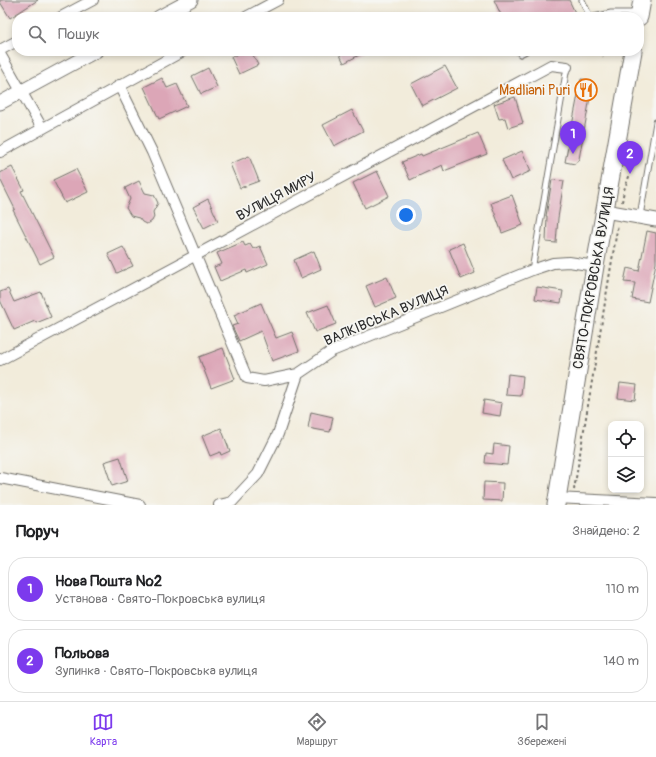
<!DOCTYPE html>
<html lang="uk">
<meta charset="utf-8">
<style>
body{margin:0;font-family:Pangolin,sans-serif;background:#f2f2f2;color:#202124}
.controls{position:absolute;right:12px;bottom:12px;display:grid;overflow:hidden;border-radius:8px;box-shadow:0 2px 6px #0003}
.controls button{width:36px;height:36px;display:grid;place-items:center;padding:0;border:0;border-bottom:1px solid #e0e0e0;background:#fff;color:#202124;font:20px sans-serif}
.you{position:absolute;left:406px;top:215px;width:14px;height:14px;margin:-10px;border:3px solid #fff;border-radius:50%;background:#1a73e8;box-shadow:0 0 0 6px #1a73e833}
.badge{display:grid;place-items:center;width:26px;height:26px;border-radius:50%;background:#7c3aed;color:#fff;font-size:13px;font-weight:700}
.pin{position:absolute;translate:-50% -33px;filter:drop-shadow(0 1px 2px #0008)}
.pin::after{content:'';position:absolute;top:21px;width:14px;height:12px;background:inherit;clip-path:polygon(0 0,100% 0,50% 100%)}
.list{margin:0;padding:0;list-style:none}
h2{display:flex;justify-content:space-between;align-items:center;height:52px;margin:0;padding:0 16px;font-size:17px}
h2 small{font-size:13px;font-weight:400;color:#757577}
.list li{display:grid;grid-template-columns:26px 1fr auto;gap:12px;align-items:center;box-sizing:border-box;height:64px;margin:0 8px 8px;padding:0 8px;border:1px solid #e0e0e0;border-radius:16px}
.list b{display:block;font-size:15px;white-space:nowrap}
.list p{margin:0;font-size:13px;white-space:nowrap;color:#757577}
.list em{font-size:13px;font-style:normal;color:#757577}
.icon{flex:none;width:22px;height:22px;fill:none;stroke:currentColor;stroke-width:2;stroke-linecap:round;stroke-linejoin:round}
.map{position:relative;flex:none;width:656px;height:505px;overflow:hidden}
.search{position:absolute;background:#fff;box-shadow:0 2px 6px #0003;left:12px;right:12px;top:12px;height:44px;display:flex;align-items:center;gap:10px;box-sizing:border-box;padding:0 14px;border-radius:16px;color:#757577;font-size:15px}
.sheet{height:196px;background:#fff}
nav{display:flex;justify-content:space-around;align-items:center;box-sizing:border-box;height:56px;border-top:1px solid #e0e0e0;background:#fff;font-size:11px;color:#757577}
nav a{display:grid;justify-items:center;gap:2px}
nav .on{color:#7c3aed}
.map>svg:first-child{display:block}
.building{fill:#dca6b7}
.lines{fill:none;stroke-linecap:round;stroke-linejoin:round}
.service-casing{stroke:#716f69;stroke-width:7}
.minor-casing{stroke:#716f69;stroke-width:12}
.tertiary-casing{stroke:#716f69;stroke-width:15}
.primary-casing{stroke:#716f69;stroke-width:19}
.path{stroke:#716f69;stroke-width:2;stroke-dasharray:3 3;stroke-linecap:butt}
.service{stroke:#fff;stroke-width:5}
.minor{stroke:#fff;stroke-width:10}
.tertiary{stroke:#fff;stroke-width:13}
.primary{stroke:#fff;stroke-width:17}
.labels{text-anchor:middle;stroke-width:3.5;stroke-linejoin:round;paint-order:stroke}
.food-label{font-size:14px;fill:#c56008;stroke:#f6f6f2;text-anchor:end}
.street-label{font-size:14px;fill:#2b2b2b;stroke:#f6f6f2}
</style>
<div class="map">
<svg width="656" height="505" viewBox="0 0 656 505">
<rect width="100%" height="100%" fill="#f6f6f2"/>
<filter id="ink" filterUnits="userSpaceOnUse"><feTurbulence type="fractalNoise" baseFrequency=".025" numOctaves="2"/><feDisplacementMap in="SourceGraphic" scale="8" xChannelSelector="R" yChannelSelector="G"/><feConvolveMatrix kernelMatrix="1 2 1 2 8 2 1 2 1" color-interpolation-filters="sRGB"/></filter>
<filter id="wash" filterUnits="userSpaceOnUse"><feTurbulence type="fractalNoise" baseFrequency=".012" numOctaves="4" result="noise"/><feDisplacementMap in="SourceGraphic" scale="16" xChannelSelector="R" yChannelSelector="G"/><feGaussianBlur stdDeviation="0.9" result="paint"/><feColorMatrix in="noise" values="0 0 0 0 0 0 0 0 0 0 0 0 0 0 0 0 0 1.4 0 .05"/><feComposite in="paint" operator="in"/></filter>
<g filter="url(#wash)">
<rect width="100%" height="100%" fill="#f2ecdb"/>
<g id="blocks">
<path class="building" d="M0,0H38L10,18L0,2Z
M494,0H569L577,17H502Z
M244,51H251L258,65L239,74L231,57Z
M338,51H367L344,63Z
M445,66L457,88L422,106L411,84Z
M208,68L217,87L201,94L192,76Z
M162,78L167,88L177,84L187,106L159,119L144,87Z
M581,79L588,80L592,86L579,159L575,164L565,162Z
M515,97L523,123L508,128L505,118L499,119L494,104Z
M352,110L363,131L334,146L323,125Z
M478,133L487,154L444,171L442,165L410,180L402,162L421,154L422,156Z
M522,151L531,171L511,180L502,160Z
M249,156L259,181L240,188L230,164Z
M12,167L24,190L21,191L54,257L40,264L13,210L15,209L0,179V173Z
M76,169L88,192L65,203L53,180Z
M377,171L389,196L365,208L353,183Z
M552,180L564,181L558,218L556,243L546,242L547,216H546Z
M139,181L145,193L154,195L158,203L153,212L154,217L152,221L149,223L146,224L142,222L139,218L131,216L126,208L130,199L125,188Z
M512,195L523,225L502,233L491,203Z
M208,199L218,221L204,228L193,207Z
M647,231L656,233V263L648,302L632,299L635,283L624,282L627,268L639,271Z
M243,242L245,246L250,244L253,249L260,246L268,264L247,273L246,270L220,281L214,267L222,264L217,253Z
M463,243L475,273L461,279L449,249Z
M123,247L133,266L117,273L108,254Z
M314,251L321,269L301,278L294,260Z
M387,277L396,298L375,307L366,286Z
M537,287L563,291L561,303L535,299Z
M8,289L14,302L41,292L51,317L36,323L35,321L14,330L0,300V292Z
M261,303L276,338L292,332L299,351L272,361L261,331L239,341L232,326L238,324L234,315Z
M328,305L336,324L315,332L307,313Z
M223,348L235,379L211,388L199,357Z
M508,374L523,376L521,396L506,395Z
M620,383L637,385L635,400L618,398Z
M484,400L502,403L500,416L482,413Z
M311,412L333,417L330,432L308,428Z
M221,428L230,451L221,455L220,452L210,456L202,436Z
M494,444L509,446L507,465L485,463L486,453L493,454Z
M120,457L128,481L112,486L104,462Z
M484,482L503,483L502,501L483,500Z"/>
</g>
</g>
<g filter="url(#ink)">
<use href="#blocks" fill-opacity="0" stroke="#716f69" stroke-width="1"/>
<g class="lines">
<g class="service-casing">
<path id="service" d="M582,0L590,17
M594,17L611,13H637
M520,54L526,51
M640,216L656,122
M532,270L567,67"/>
</g>
<g class="minor-casing">
<path id="minor" d="M61,17L93,0
M246,17L278,0
M0,50L17,41
M0,54L42,128
M119,85L152,152L247,378L264,381L298,374
M0,152L183,51
M0,360L540,71L551,65L567,67
M0,478L140,505
M556,498L656,503
M219,505L232,502L258,474L278,434L298,374L332,351L532,270L553,263L569,262L595,266"/>
</g>
<g class="tertiary-casing">
<path id="tertiary" d="M159,17L191,0
M0,103L96,51
M605,211L656,220"/>
</g>
<g class="primary-casing">
<path id="primary" d="M639,17L642,0
M556,505L595,266L633,51"/>
</g>
<path class="path" d="M601,51L603,57
M622,202L624,190L630,174
M574,490L618,224"/>
<use href="#service" class="service"/>
<use href="#minor" class="minor"/>
<use href="#tertiary" class="tertiary"/>
<use href="#primary" class="primary"/>
</g>
</g>
<defs>
<g id="restaurant-ring" transform="scale(1.15)"><circle r="9.5" fill="#f6f6f2" stroke="#e8710a" stroke-width="1.5"/><path d="M-5-6h1v4h1v-4h1v4h1v-4h1v5L-1.5 .5V6h-2V.5L-5-1ZM5-6V6H3V1.5H1.5Q1.5-4 5-6Z" fill="#e8710a"/></g>
</defs>
<g fill-rule="evenodd">
<use href="#restaurant-ring" x="586" y="90"/>
</g>
<g class="labels">
<g class="food-label">
<text x="570" y="95">Madliani Puri</text>
</g>
<g class="street-label">
<text transform="translate(276 196) rotate(-28)" y="5">ВУЛИЦЯ МИРУ</text>
<text transform="translate(593 278) rotate(-80)" y="5">СВЯТО-ПОКРОВСЬКА ВУЛИЦЯ</text>
<text transform="translate(386 315) rotate(-23)" y="5">ВАЛКІВСЬКА ВУЛИЦЯ</text>
</g>
</g>
</svg>
<div class="controls">
<button><svg class="icon" aria-label="locate" viewBox="0 0 24 24"><circle cx="12" cy="12" r="6"/><path d="M12 2v4M12 18v4M2 12h4M18 12h4"/></svg></button>
<button><svg class="icon" aria-label="layers" viewBox="0 0 24 24"><path d="M12 4l9 5-9 5-9-5zM3 14l9 5 9-5"/></svg></button>
</div>
<div class="you"></div>
<div class="pin badge" style="left:573px;top:154px">1</div>
<div class="pin badge" style="left:630px;top:174px">2</div>
<div class="search"><svg class="icon" aria-label="search" viewBox="0 0 24 24"><circle cx="10" cy="10" r="6"/><path d="M15 15l6 6"/></svg>Пошук</div>
</div>
<section class="sheet">
<h2>Поруч<small>Знайдено: 2</small></h2>
<ul class="list">
<li><span class="badge">1</span><div><b>Нова Пошта №2</b><p>Установа · Свято-Покровська вулиця</p></div><em>110 m</em></li>
<li><span class="badge">2</span><div><b>Польова</b><p>Зупинка · Свято-Покровська вулиця</p></div><em>140 m</em></li>
</ul>
</section>
<nav>
<a class="on"><svg class="icon" aria-label="map" viewBox="0 0 24 24"><path d="M3 6l6-2 6 2 6-2v14l-6 2-6-2-6 2zM9 4v14M15 6v14"/></svg>Карта</a>
<a><svg class="icon" aria-label="directions" viewBox="0 0 24 24"><path d="M12 3l9 9-9 9-9-9zM9 14v-3h6M13 9l2 2-2 2"/></svg>Маршрут</a>
<a><svg class="icon" aria-label="saved" viewBox="0 0 24 24"><path d="M7 4h10v16l-5-4-5 4z"/></svg>Збережені</a>
</nav>
